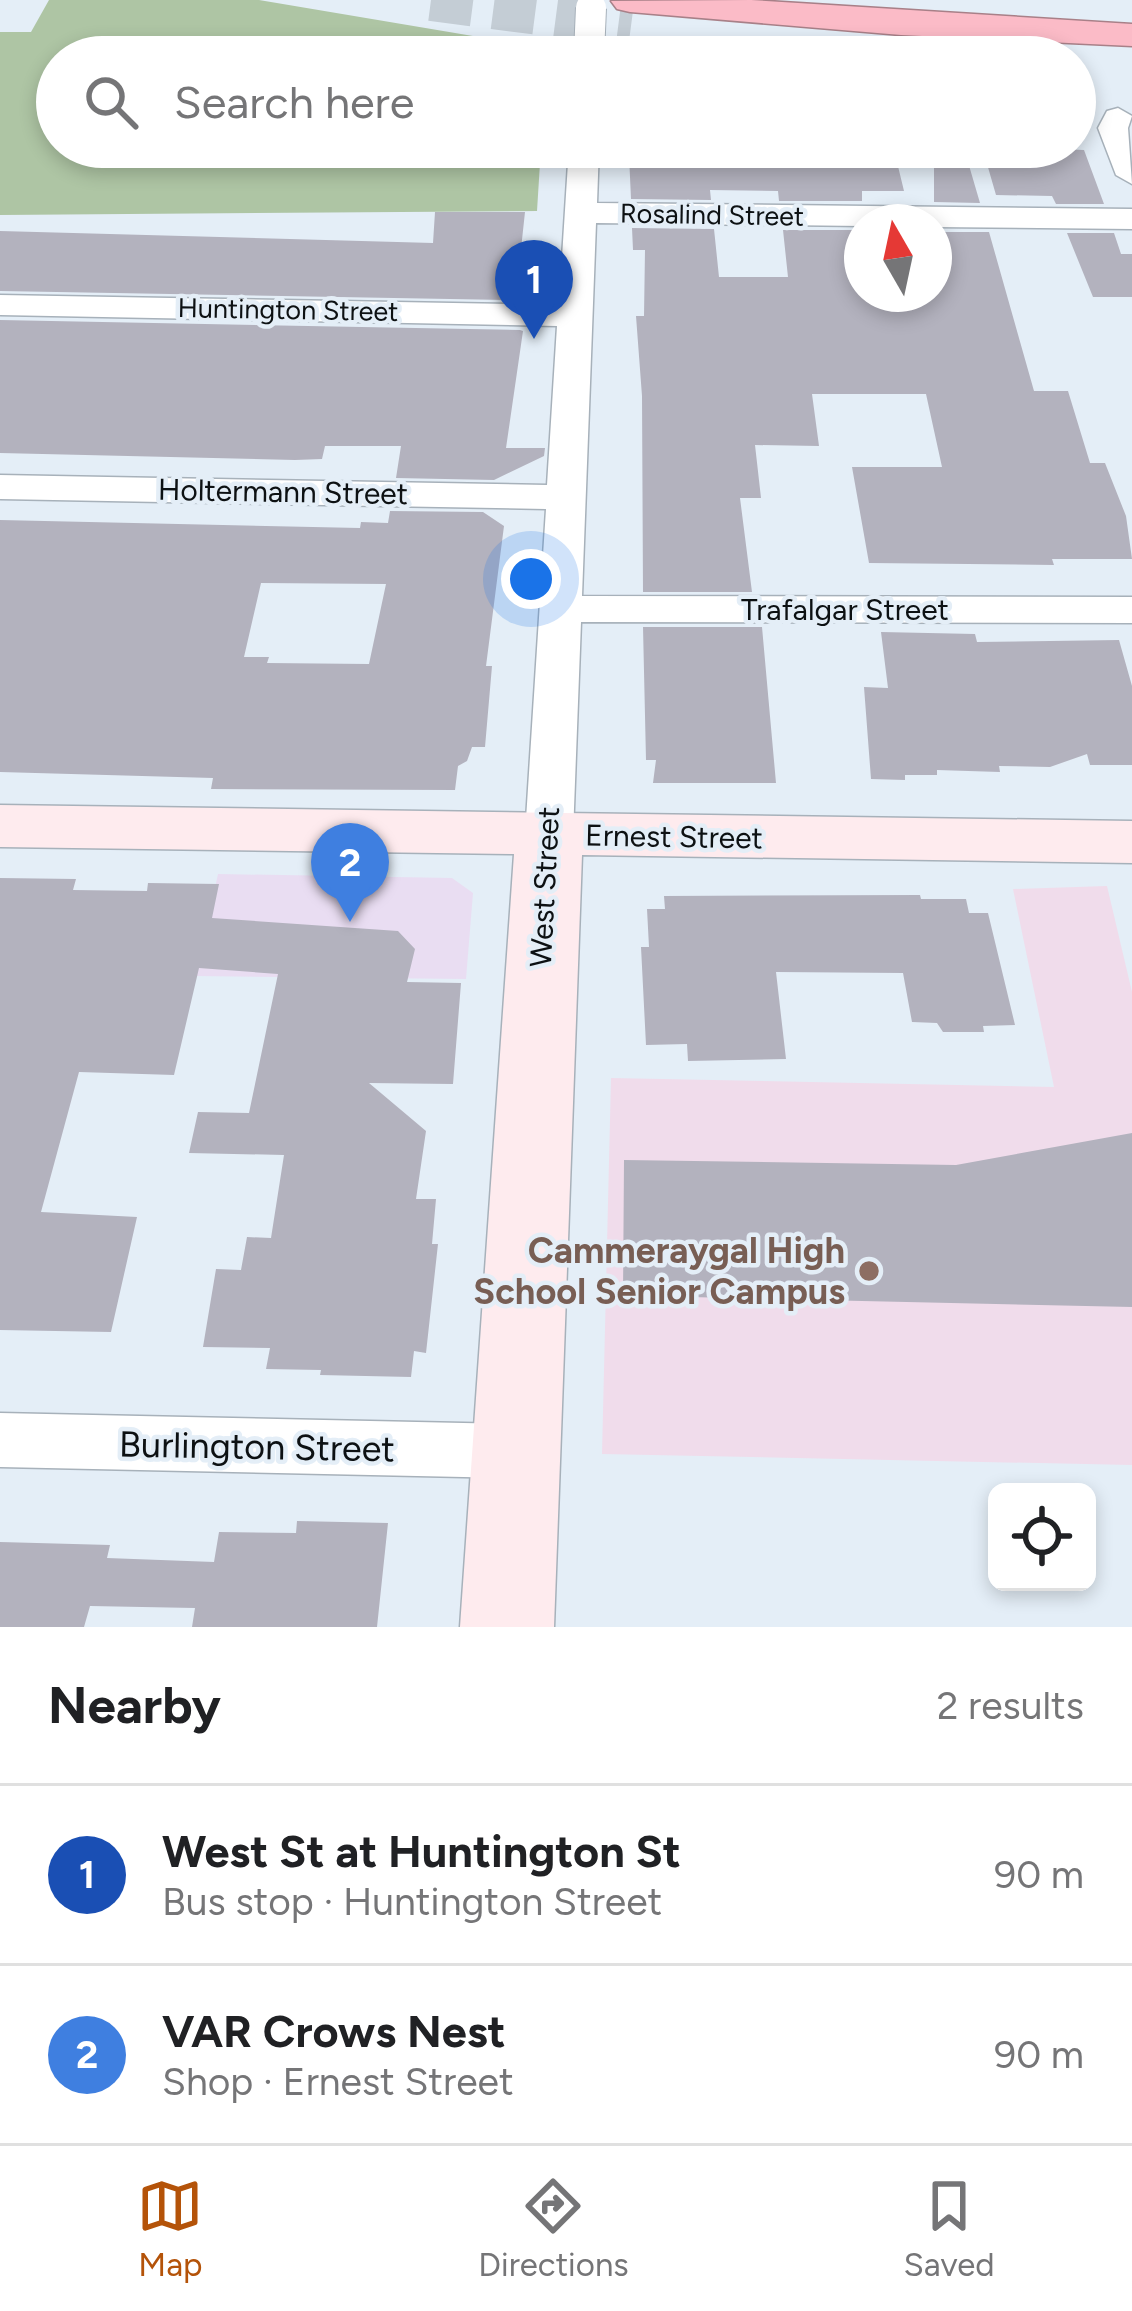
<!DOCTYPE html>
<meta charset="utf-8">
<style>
body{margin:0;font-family:Figtree,sans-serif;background:#f6f6f6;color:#202124}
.controls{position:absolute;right:36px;bottom:36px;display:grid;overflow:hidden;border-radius:18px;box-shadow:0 6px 18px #0003}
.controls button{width:108px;height:108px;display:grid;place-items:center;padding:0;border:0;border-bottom:3px solid #e0e0e0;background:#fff;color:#202124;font:60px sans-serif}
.compass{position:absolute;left:844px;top:204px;width:108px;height:108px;border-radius:50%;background:#fff;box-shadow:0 6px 18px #0003;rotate:351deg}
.you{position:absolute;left:531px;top:579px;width:42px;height:42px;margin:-30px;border:9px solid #fff;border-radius:50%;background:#1a73e8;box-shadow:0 0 0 18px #1a73e833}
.badge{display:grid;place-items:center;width:78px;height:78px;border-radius:50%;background:#b45309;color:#fff;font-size:39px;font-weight:700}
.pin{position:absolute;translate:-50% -99px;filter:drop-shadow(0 3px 6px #0008)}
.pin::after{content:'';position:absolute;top:63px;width:42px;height:36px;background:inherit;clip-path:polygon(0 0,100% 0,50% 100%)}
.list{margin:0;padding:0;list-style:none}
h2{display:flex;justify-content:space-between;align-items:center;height:156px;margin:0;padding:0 48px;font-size:51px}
h2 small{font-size:39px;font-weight:400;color:#757577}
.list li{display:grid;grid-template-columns:78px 1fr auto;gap:36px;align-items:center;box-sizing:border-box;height:180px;padding:0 48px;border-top:3px solid #e0e0e0}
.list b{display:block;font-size:45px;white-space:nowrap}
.list p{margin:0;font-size:39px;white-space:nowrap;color:#757577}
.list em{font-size:39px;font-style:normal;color:#757577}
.icon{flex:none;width:66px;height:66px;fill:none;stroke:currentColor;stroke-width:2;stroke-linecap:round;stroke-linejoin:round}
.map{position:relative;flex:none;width:1132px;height:1627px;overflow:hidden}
.search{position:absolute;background:#fff;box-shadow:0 6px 18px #0003;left:36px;right:36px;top:36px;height:132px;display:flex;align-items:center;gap:30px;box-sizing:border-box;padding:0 42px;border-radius:66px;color:#757577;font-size:45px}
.sheet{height:516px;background:#fff}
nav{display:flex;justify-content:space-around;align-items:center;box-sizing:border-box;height:168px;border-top:3px solid #e0e0e0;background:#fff;font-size:33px;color:#757577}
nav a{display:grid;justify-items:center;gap:6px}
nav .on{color:#b45309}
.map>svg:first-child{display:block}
.commercial{fill:#e9ddf2}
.education{fill:#f0dceb}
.green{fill:#aec5a4}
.building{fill:#b3b2be;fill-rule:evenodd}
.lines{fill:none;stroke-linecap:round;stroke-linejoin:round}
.highway-tunnel{stroke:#c4cdd5;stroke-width:42;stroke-dasharray:42 21;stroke-linecap:butt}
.street-casing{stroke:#a7b1ba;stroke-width:3}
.secondary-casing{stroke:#a7b1ba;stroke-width:3}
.highway-casing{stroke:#a88088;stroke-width:3}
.street{fill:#fff;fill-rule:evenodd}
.secondary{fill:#feebee;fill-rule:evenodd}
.highway{fill:#fbbbc7;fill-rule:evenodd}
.street-bridge-casing{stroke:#a7b1ba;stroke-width:32;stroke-linecap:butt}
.street-bridge{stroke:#fff;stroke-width:30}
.education-dot{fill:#8d6e63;stroke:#e4eef7;stroke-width:4.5}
.labels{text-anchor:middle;stroke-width:9;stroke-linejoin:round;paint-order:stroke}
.far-street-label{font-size:27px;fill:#0d1113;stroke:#e4eef7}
.street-label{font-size:30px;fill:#0d1113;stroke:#e4eef7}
.near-education-label{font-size:36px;font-weight:bold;fill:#785e54;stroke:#e4eef7;text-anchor:end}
.near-street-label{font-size:36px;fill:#0d1113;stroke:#e4eef7}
</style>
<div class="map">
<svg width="1132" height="1627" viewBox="0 0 1132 1627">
<rect width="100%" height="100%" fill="#e4eef7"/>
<path class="commercial" d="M218,874L452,878L473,893L466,979L195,976Z"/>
<path class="education" d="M1107,886L1132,992V1465L602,1454L611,1078L1054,1087L1013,889Z"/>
<path class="green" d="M49,0H259L550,49L549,57H57V147H541L537,211L0,215V32H31Z"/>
<path class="building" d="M758,147H793L794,156L896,158L904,191H862V201H779L778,191L710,190L711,200L631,199L629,155L758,156Z
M1010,147L1084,150L1104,204H1056L1052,196L996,195L983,150H1013Z
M934,162H968L980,203L934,202Z
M435,212H525L521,249L513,248L506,300L0,291V231L433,243Z
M632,228L714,229L719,277H788L783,230H862V294H934V232H989L1034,391H1068L1090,463H1105L1126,516L1132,559H1052L1054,565L869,563L852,467H942L926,394H812L819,446L755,445L761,498H740L752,592H643L642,396L636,316H644L645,250H633Z
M1067,233H1114L1121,254H1132V297H1093Z
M0,320L520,330L523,331L506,448H545L544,456L494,480L396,478L401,446H325L322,459L295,460L0,453Z
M390,511L483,512L504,526L486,666H492L485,747H472L467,761L458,766L455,790L211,789L213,778L0,772V520L360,528L361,522L388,523ZM261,583L386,584L369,664L267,663L269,657H244Z
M643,627H762L776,783H653L656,760H646Z
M881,632L975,634L977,642L1119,640L1132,686V765H1090L1087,754L1050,767L999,766L1000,772L937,770V775H905V780L871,779L864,687L888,688Z
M0,878L76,879L73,890L147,891L148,883L219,884L212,918L398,931L415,949L407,982L461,983L453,1084L369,1083L426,1131L416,1199H436L432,1244H438L426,1353L414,1351L411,1377L320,1375L321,1370L266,1369L270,1348L203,1347L216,1269L241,1270L247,1237L271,1238L284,1155L189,1153L198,1112L249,1113L278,974L199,968L174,1075L79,1072L41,1212L137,1217L111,1332L0,1330Z
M920,895L921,899H966L969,913H988L1015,1025L983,1026L984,1032H943L937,1023L912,1022L903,973L776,972L786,1059L688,1061L687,1044L646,1045L641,947H649L647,909H665L664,896Z
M1132,1133V1307L689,1297V1303L623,1296L624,1160L956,1165Z
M297,1521L388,1523L377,1627H192L195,1608L90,1606L84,1627H0V1542L110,1545L107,1558L214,1562L219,1532L296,1533Z"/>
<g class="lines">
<path class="highway-tunnel" d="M431,0L631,26"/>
<g class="street-casing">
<path id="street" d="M1118,108L1132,116L1128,128L1132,184L1116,175L1098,128L1107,111Z
M569,147H599L597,203L1132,209V229L934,227V222H862V226L596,223L582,596L1132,597V623L581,622L573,835L566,846L549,850L532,846L525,835L546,509L0,499V475L547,485L557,326L0,315V295L559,305Z
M0,1413L515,1424L538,1432L547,1451L538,1470L515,1478L0,1467Z"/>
</g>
<g class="secondary-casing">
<path id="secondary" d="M0,805L1132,821V863L582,855L554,1627H460L514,854L0,847Z"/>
</g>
<g class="highway-casing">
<path id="highway" d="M751,0L1132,24V46L901,35L630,12L617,9L611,1Z"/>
</g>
<use href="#street" class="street"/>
<use href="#secondary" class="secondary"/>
<use href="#highway" class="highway"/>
<g class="street-bridge-casing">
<path id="street-bridge" d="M589,54L591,8"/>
</g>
<use href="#street-bridge" class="street-bridge"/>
</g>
<circle class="education-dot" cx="869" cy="1271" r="12"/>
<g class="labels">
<g class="far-street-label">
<text transform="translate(712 215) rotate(1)" y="9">Rosalind Street</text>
<text transform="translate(288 310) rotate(1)" y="9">Huntington Street</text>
</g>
<g class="street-label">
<text transform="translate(283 492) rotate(1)" y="10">Holtermann Street</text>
<text x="845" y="620">Trafalgar Street</text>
<text transform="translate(674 837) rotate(1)" y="10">Ernest Street</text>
<text transform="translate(545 887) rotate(-87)" y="10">West Street</text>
</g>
<g class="near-education-label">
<text x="845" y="1263">Cammeraygal High<tspan x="845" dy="41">School Senior Campus</tspan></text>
</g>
<g class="near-street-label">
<text transform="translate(257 1446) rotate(1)" y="13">Burlington Street</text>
</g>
</g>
</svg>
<div class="controls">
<button><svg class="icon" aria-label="locate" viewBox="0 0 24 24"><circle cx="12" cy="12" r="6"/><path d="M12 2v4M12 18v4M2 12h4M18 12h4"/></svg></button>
</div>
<svg class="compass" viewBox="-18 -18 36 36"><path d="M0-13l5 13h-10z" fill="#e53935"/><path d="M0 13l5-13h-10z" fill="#757577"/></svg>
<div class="you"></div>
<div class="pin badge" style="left:534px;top:339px;background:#1a4fb4">1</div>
<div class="pin badge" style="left:350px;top:922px;background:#3f7fe0">2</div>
<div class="search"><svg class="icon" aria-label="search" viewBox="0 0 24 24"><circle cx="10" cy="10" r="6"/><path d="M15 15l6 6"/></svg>Search here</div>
</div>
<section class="sheet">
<h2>Nearby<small>2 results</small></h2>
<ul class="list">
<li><span class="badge" style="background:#1a4fb4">1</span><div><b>West St at Huntington St</b><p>Bus stop · Huntington Street</p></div><em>90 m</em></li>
<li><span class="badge" style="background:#3f7fe0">2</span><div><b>VAR Crows Nest</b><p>Shop · Ernest Street</p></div><em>90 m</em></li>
</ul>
</section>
<nav>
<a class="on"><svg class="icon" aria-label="map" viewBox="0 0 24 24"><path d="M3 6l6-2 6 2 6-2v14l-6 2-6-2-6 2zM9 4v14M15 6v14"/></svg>Map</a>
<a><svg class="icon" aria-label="directions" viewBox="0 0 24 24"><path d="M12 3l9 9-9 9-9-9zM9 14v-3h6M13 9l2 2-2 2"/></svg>Directions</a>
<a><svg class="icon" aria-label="saved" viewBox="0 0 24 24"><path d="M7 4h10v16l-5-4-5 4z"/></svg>Saved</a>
</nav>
